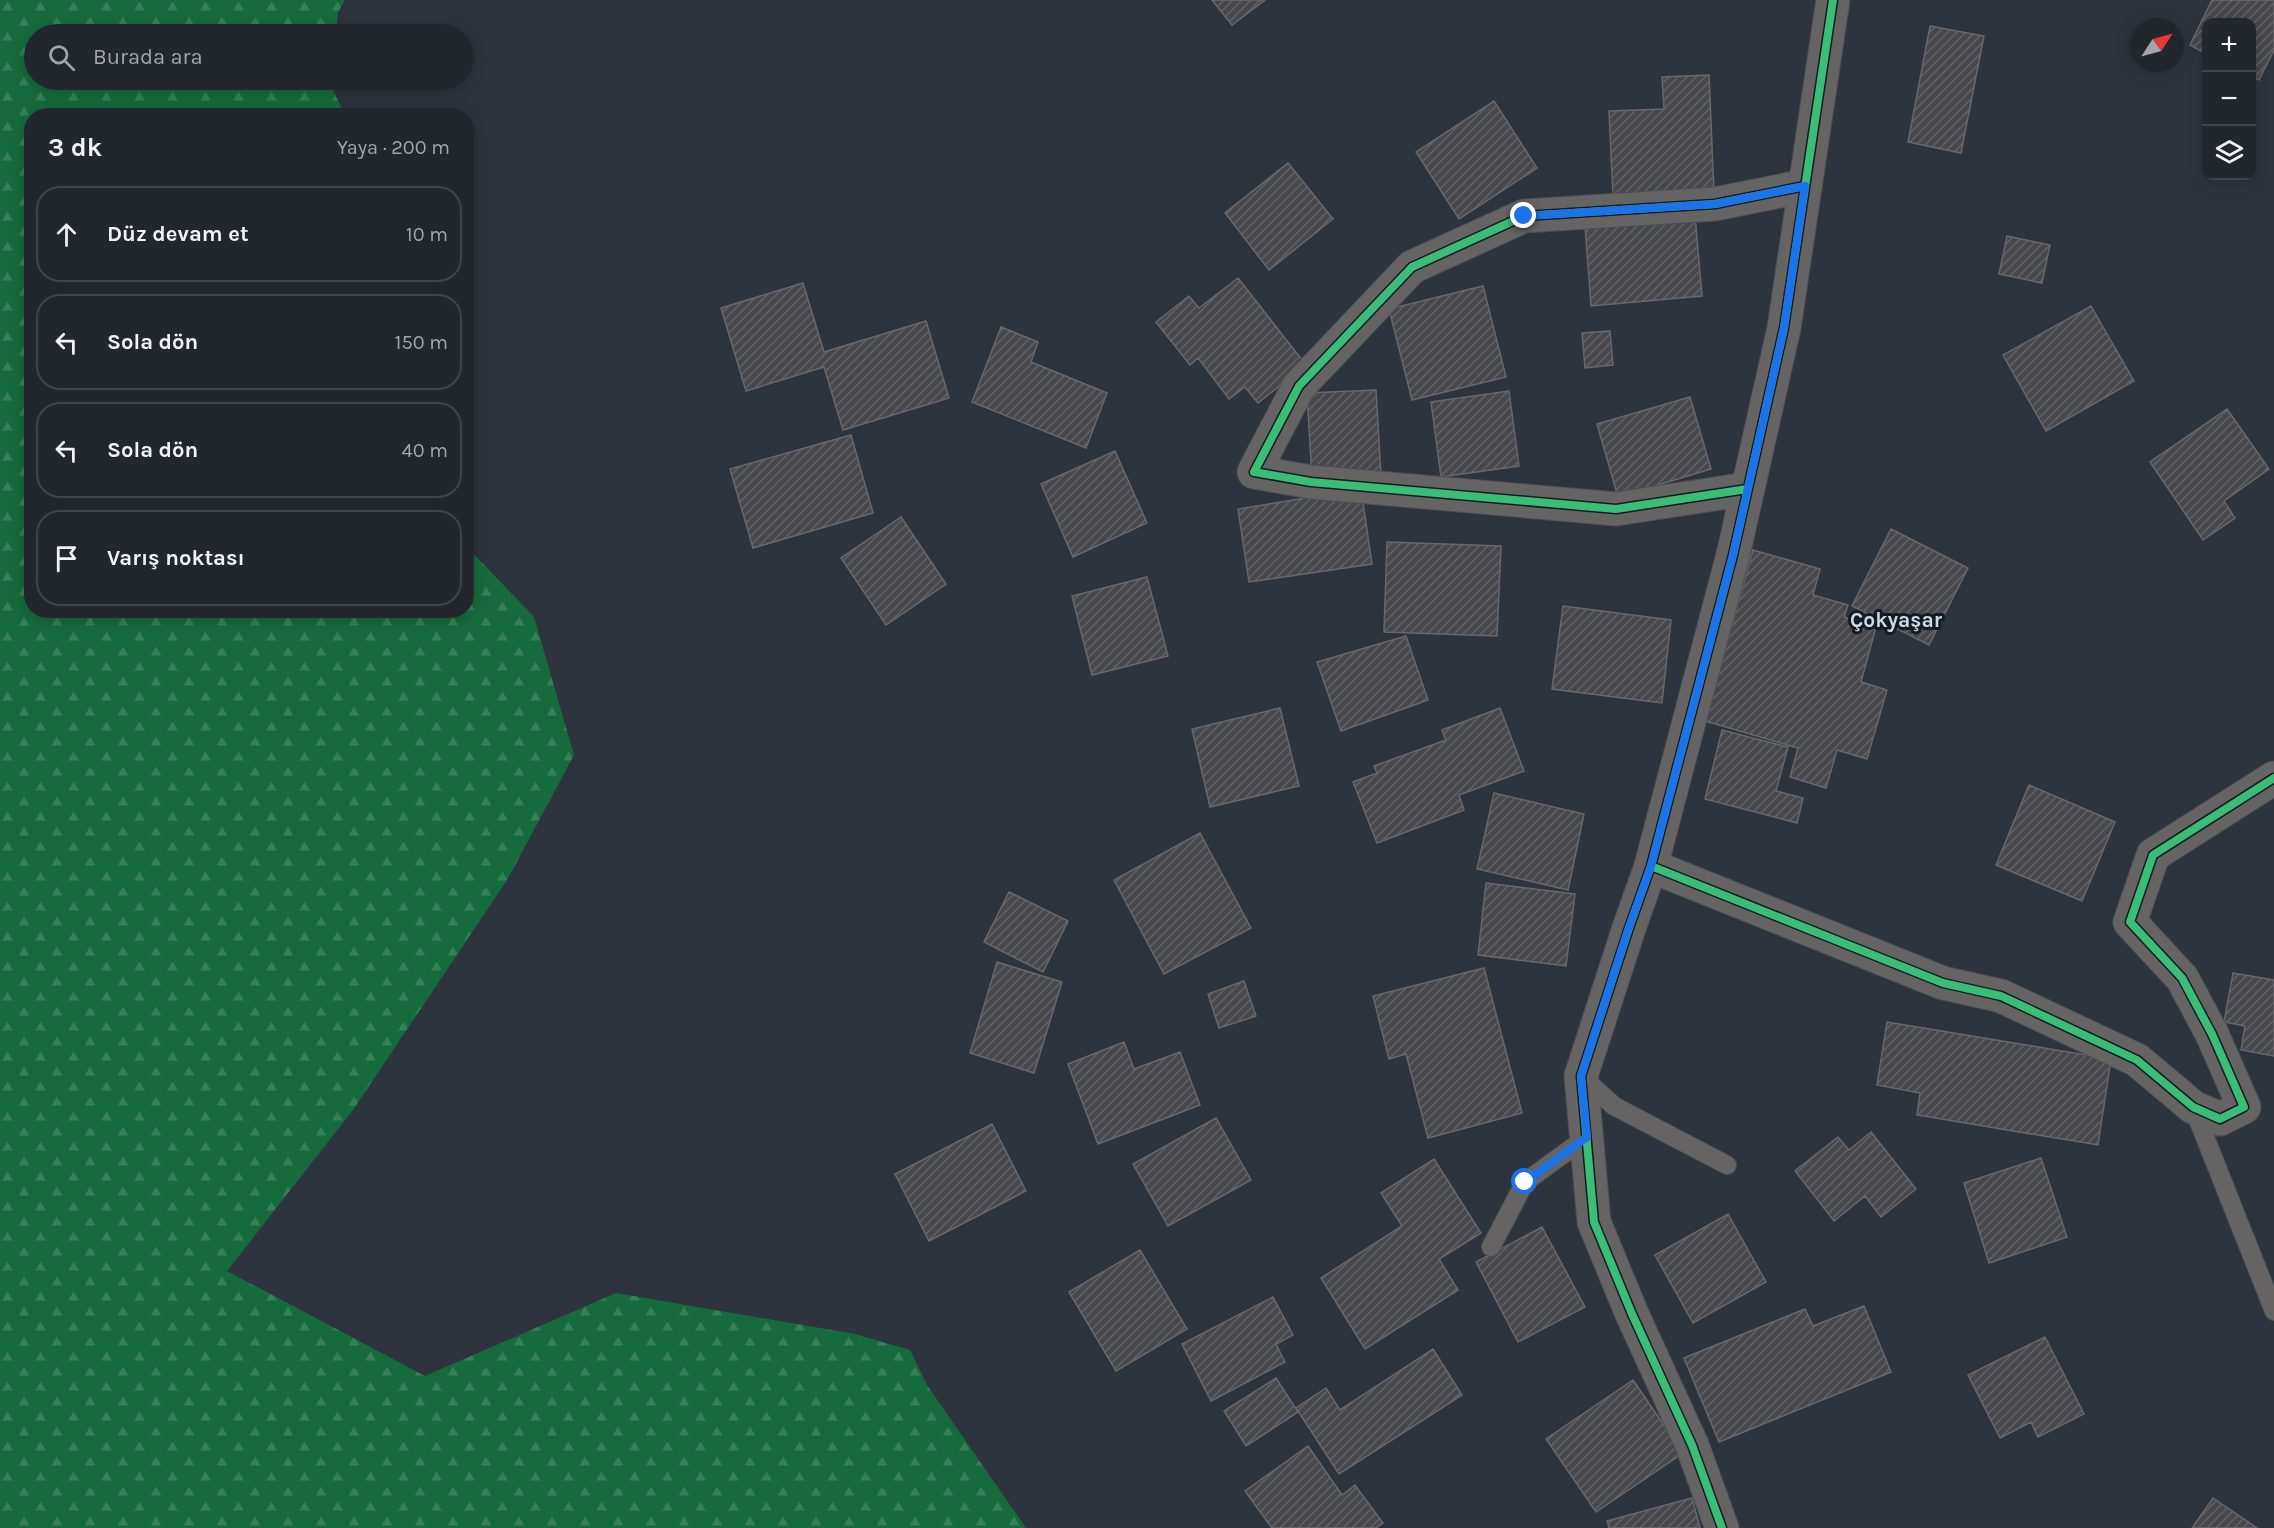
<!DOCTYPE html>
<html lang="tr">
<meta charset="utf-8">
<style>
body{margin:0;font-family:Karla,sans-serif;background:#2e333a;color:#f1f3f6}
.controls{position:absolute;right:18px;top:18px;display:grid;overflow:hidden;border-radius:12px;box-shadow:0 3px 15px #0003}
.controls button{width:54px;height:54px;display:grid;place-items:center;padding:0;border:0;border-bottom:2px solid #3f444a;background:#22272e;color:#f1f3f6;font:30px sans-serif}
.compass{position:absolute;left:2130px;top:18px;width:54px;height:54px;border-radius:50%;background:#22272e;box-shadow:0 3px 15px #0003;rotate:54deg}
.stop{position:absolute;width:18px;height:18px;margin:-14px;border:4px solid #1a73e8;border-radius:50%;background:#fff}
.stop.end{background:#1a73e8;border-color:#fff;box-shadow:0 2px 6px #0008}
.list{margin:0;padding:0;list-style:none}
h2{display:flex;justify-content:space-between;align-items:center;height:78px;margin:0;padding:0 24px;font-size:26px}
h2 small{font-size:20px;font-weight:400;color:#a2a5aa}
.list li{display:grid;grid-template-columns:39px 1fr auto;gap:18px;align-items:center;box-sizing:border-box;height:96px;margin:0 12px 12px;padding:0 12px;border:2px solid #3f444a;border-radius:24px}
.list b{display:block;font-size:22px;white-space:nowrap}
.list em{font-size:20px;font-style:normal;color:#a2a5aa}
.icon{flex:none;width:33px;height:33px;fill:none;stroke:currentColor;stroke-width:2;stroke-linecap:round;stroke-linejoin:round}
.map{position:relative;flex:none;width:2274px;height:1528px;overflow:hidden}
.search{position:absolute;background:#22272e;box-shadow:0 3px 15px #0003;left:24px;top:24px;width:450px;height:66px;display:flex;align-items:center;gap:15px;box-sizing:border-box;padding:0 21px;border-radius:33px;color:#a2a5aa;font-size:22px}
.panel{position:absolute;background:#22272e;box-shadow:0 3px 15px #0003;left:24px;top:108px;width:450px;height:510px;border-radius:24px}
.map>svg:first-child{display:block}
.forest{fill:url(#forest-firs)}
.building{fill:url(#building-hatch);stroke:#69676b;stroke-width:1.5}
.lines{fill:none;stroke-linecap:round;stroke-linejoin:round}
.service-casing{stroke:#494f57;stroke-width:20}
.minor-casing{stroke:#494f57;stroke-width:35}
.tertiary-casing{stroke:#494f57;stroke-width:35}
.service{stroke:#656463;stroke-width:18}
.minor{stroke:#656463;stroke-width:33}
.tertiary{stroke:#656463;stroke-width:33}
.cycleway-casing{stroke:#151b23;stroke-width:11}
.cycleway{stroke:#3abd76;stroke-width:8}
.route{stroke:#1a73e8;stroke-width:8}
.labels{text-anchor:middle;stroke-width:6;stroke-linejoin:round;paint-order:stroke}
.quarter-label{font-size:21px;font-weight:bold;fill:#d0d8e3;stroke:#151b23}
</style>
<div class="map">
<svg width="2274" height="1528" viewBox="0 0 2274 1528">
<defs>
<pattern id="forest-firs" width="22" height="20" patternUnits="userSpaceOnUse" patternTransform="scale(1.5)"><rect width="22" height="20" fill="#166b3d"/><path d="M5 1l3.5 6h-7zM16 11l3.5 6h-7z" fill="#377f59"/></pattern>
<pattern id="building-hatch" width="6" height="6" patternUnits="userSpaceOnUse" patternTransform="scale(1.5)"><rect width="6" height="6" fill="#48484c"/><path d="M-1 1l2-2M0 6l6-6M5 7l2-2" fill="none" stroke="#616266"/></pattern>
</defs>
<rect width="100%" height="100%" fill="#2d343e"/>
<path class="forest" d="M0,0H345L338,12L336,34H34V80H332L331,86L345,115L32,116V610H466L467,547L534,617L574,755L507,880L353,1110L227,1271L425,1376L616,1293L855,1334L910,1350L927,1385L1026,1528H0Z"/>
<path class="building" d="M1212,0H1265L1232,25Z
M2212,0H2274V50L2259,80L2252,76V22H2206V54L2190,45Z
M1930,26L1984,36L1961,153L1908,142Z
M1709,75L1714,192L1613,196L1609,111L1664,109L1662,77Z
M1494,101L1537,168L1459,219L1416,152Z
M1288,163L1333,219L1269,270L1225,213Z
M1695,215L1702,296L1591,306L1585,225Z
M2007,236L2050,245L2042,283L1999,274Z
M1238,278L1306,365L1258,403L1245,387L1229,399L1198,358L1190,365L1156,322L1189,296L1199,308Z
M803,283L824,352L926,321L949,398L843,430L824,367L746,391L721,308Z
M1483,286L1506,377L1412,400L1389,309Z
M2091,306L2134,381L2046,431L2003,355Z
M1001,327L1038,342L1031,362L1107,393L1086,448L972,402Z
M1610,331L1613,365L1585,368L1582,333Z
M1376,390L1381,475L1312,478L1307,393Z
M1509,391L1519,466L1441,477L1431,402Z
M1690,397L1711,469L1618,497L1597,424Z
M2227,409L2269,469L2224,501L2235,518L2203,540L2150,462Z
M851,435L873,513L753,548L730,469Z
M1115,451L1147,523L1073,557L1041,484Z
M1361,489L1372,564L1249,582L1238,509Z
M901,517L946,584L886,625L841,558Z
M1891,529L1968,568L1929,645L1852,606Z
M1387,542L1501,546L1497,636L1384,632Z
M1753,550L1820,569L1813,595L1848,605L1844,617L1876,627L1861,682L1887,690L1867,759L1837,750L1826,788L1790,777L1798,748L1705,721Z
M1147,577L1168,656L1092,675L1072,596Z
M1563,606L1671,620L1662,703L1552,689Z
M1406,636L1428,700L1341,731L1317,662Z
M1280,708L1299,786L1210,807L1192,729Z
M1500,708L1524,771L1459,795L1464,810L1377,843L1353,782L1377,773L1374,766L1446,740L1442,730Z
M1722,730L1788,747L1776,791L1803,798L1797,823L1705,799Z
M2029,785L2115,822L2082,901L1996,865Z
M1494,793L1584,814L1568,890L1477,869Z
M1200,833L1251,928L1164,974L1114,880Z
M1486,883L1575,894L1566,966L1478,955Z
M1009,892L1068,921L1043,972L984,942Z
M997,962L1062,982L1034,1073L970,1053Z
M1484,968L1522,1113L1428,1138L1406,1054L1389,1059L1373,996Z
M2233,973L2274,980V1056L2241,1050L2245,1026L2224,1022Z
M1244,981L1256,1016L1219,1028L1208,994Z
M1887,1022L2111,1059L2098,1145L1917,1115L1920,1093L1877,1085Z
M1124,1042L1134,1069L1180,1052L1200,1105L1098,1144L1068,1064Z
M1216,1118L1251,1180L1168,1226L1133,1164Z
M992,1124L1026,1191L929,1241L895,1174Z
M1871,1132L1916,1189L1881,1217L1865,1196L1834,1221L1795,1171L1838,1137L1849,1150Z
M2041,1158L2067,1237L1989,1263L1964,1183Z
M1434,1159L1481,1233L1439,1259L1458,1290L1365,1349L1321,1278L1402,1226L1381,1193Z
M1728,1214L1766,1282L1693,1323L1655,1255Z
M1542,1227L1585,1307L1518,1342L1476,1262Z
M1140,1250L1187,1329L1116,1371L1069,1292Z
M1273,1297L1293,1335L1276,1344L1285,1362L1211,1401L1182,1344Z
M1864,1306L1891,1372L1719,1442L1684,1358L1805,1309L1813,1326Z
M2045,1337L2084,1414L2038,1437L2031,1422L2000,1438L1968,1375Z
M1433,1349L1462,1395L1339,1474L1296,1408L1326,1388L1340,1410Z
M1276,1378L1298,1412L1246,1446L1224,1411Z
M1633,1380L1683,1453L1596,1512L1546,1439Z
M1308,1446L1342,1495L1355,1485L1383,1523L1376,1528H1272L1245,1491Z
M1692,1498L1700,1528H1609L1607,1521Z
M2213,1498L2257,1528H2192Z"/>
<g class="lines">
<g class="service-casing">
<path id="service" d="M1581,1076L1614,1106L1727,1165
M2193,1107L2274,1311
M1491,1247L1525,1182L1587,1137"/>
</g>
<g class="minor-casing">
<path id="minor" d="M1747,489L1616,509L1311,482L1254,472L1299,386L1412,267L1524,216L1715,204L1805,186
M1651,866L1943,983L2001,996L2137,1060L2193,1107L2220,1119L2244,1107L2212,1034L2182,978L2130,922L2153,855L2274,778
M1629,928L1581,1076L1594,1222L1632,1314L1692,1445L1722,1528"/>
</g>
<g class="tertiary-casing">
<path id="tertiary" d="M1629,928L1651,866L1733,555L1784,328L1833,0"/>
</g>
<use href="#service" class="service"/>
<use href="#minor" class="minor"/>
<use href="#tertiary" class="tertiary"/>
<g class="cycleway-casing">
<path id="cycleway" d="M1747,489L1616,509L1311,482L1254,472L1299,386L1412,267L1524,216L1715,204L1805,186
M1651,866L1943,983L2001,996L2137,1060L2193,1107L2220,1119L2244,1107L2212,1034L2182,978L2130,922L2153,855L2274,778
M1722,1528L1692,1445L1632,1314L1594,1222L1581,1076L1629,928L1651,866L1733,555L1784,328L1833,0"/>
</g>
<use href="#cycleway" class="cycleway"/>
</g>
<g class="lines">
<path class="route" d="M1524,216L1715,204L1805,186L1784,328L1733,555L1651,866L1629,927L1581,1076L1587,1137L1525,1182"/>
</g>
<g class="labels">
<g class="quarter-label">
<text x="1896" y="627">Çokyaşar</text>
</g>
</g>
</svg>
<div class="controls">
<button>+</button>
<button>−</button>
<button><svg class="icon" aria-label="layers" viewBox="0 0 24 24"><path d="M12 4l9 5-9 5-9-5zM3 14l9 5 9-5"/></svg></button>
</div>
<svg class="compass" viewBox="-18 -18 36 36"><path d="M0-13l5 13h-10z" fill="#e53935"/><path d="M0 13l5-13h-10z" fill="#a2a5aa"/></svg>
<div class="stop" style="left:1525px;top:1182px"></div>
<div class="stop end" style="left:1524px;top:216px"></div>
<div class="search"><svg class="icon" aria-label="search" viewBox="0 0 24 24"><circle cx="10" cy="10" r="6"/><path d="M15 15l6 6"/></svg>Burada ara</div>
<section class="panel">
<h2>3 dk<small>Yaya · 200 m</small></h2>
<ul class="list">
<li><svg class="icon" aria-label="ahead" viewBox="0 0 24 24"><path d="M12 20V5M6 11l6-6 6 6"/></svg><div><b>Düz devam et</b></div><em>10 m</em></li>
<li><svg class="icon" aria-label="left" viewBox="0 0 24 24"><path d="M17 20v-9H6M10 6l-5 5 5 5"/></svg><div><b>Sola dön</b></div><em>150 m</em></li>
<li><svg class="icon" aria-label="left" viewBox="0 0 24 24"><path d="M17 20v-9H6M10 6l-5 5 5 5"/></svg><div><b>Sola dön</b></div><em>40 m</em></li>
<li><svg class="icon" aria-label="arrive" viewBox="0 0 24 24"><path d="M6 21V4h12l-3 4 3 4H6"/></svg><div><b>Varış noktası</b></div></li>
</ul>
</section>
</div>
